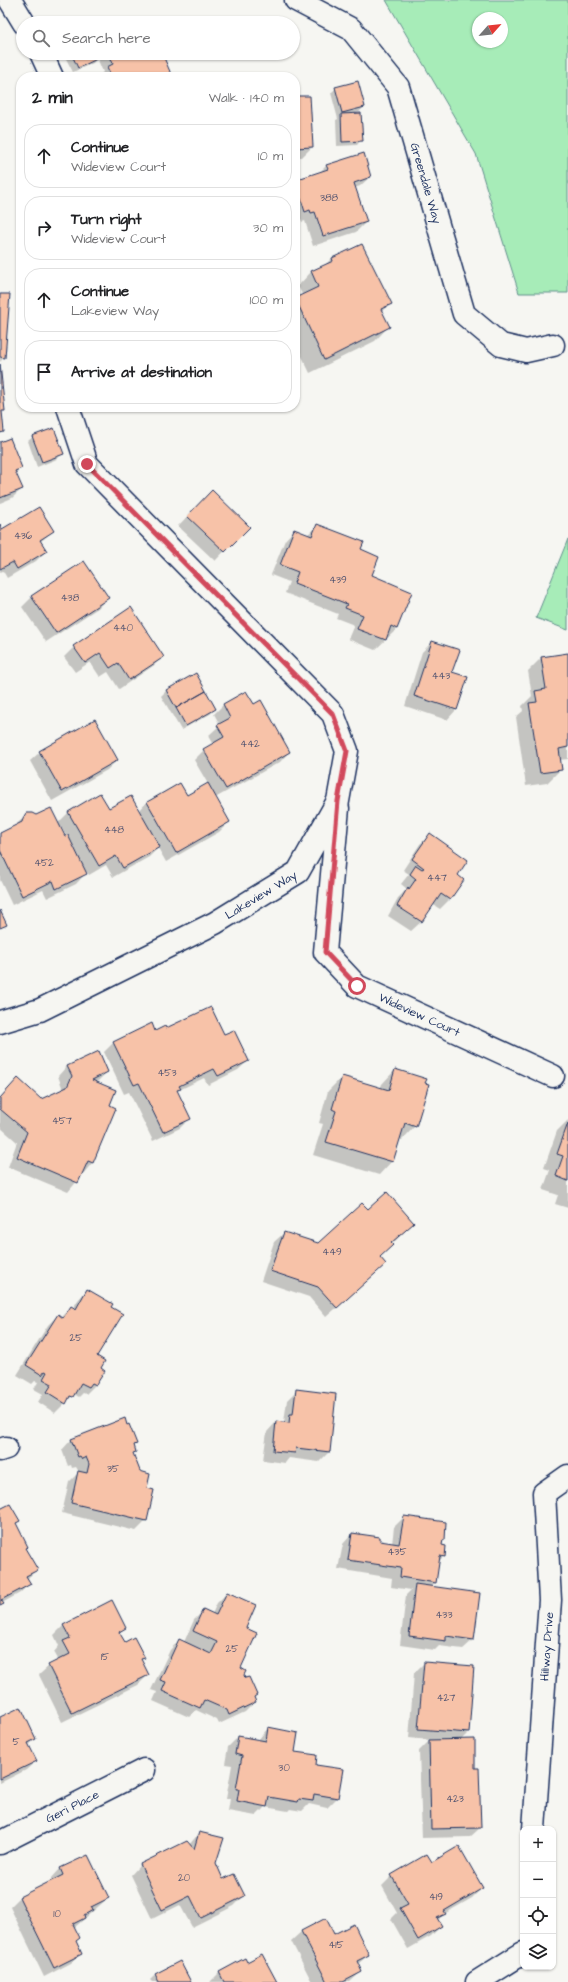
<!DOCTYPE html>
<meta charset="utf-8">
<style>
body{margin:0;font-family:"Architects Daughter",sans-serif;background:#f2f2f2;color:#202124}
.controls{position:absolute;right:12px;bottom:12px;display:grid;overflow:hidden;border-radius:8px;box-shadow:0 1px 3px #0004}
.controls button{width:36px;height:36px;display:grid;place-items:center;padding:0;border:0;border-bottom:1px solid #e0e0e0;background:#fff;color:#202124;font:20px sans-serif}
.compass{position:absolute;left:472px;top:12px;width:36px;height:36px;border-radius:50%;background:#fff;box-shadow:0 1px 3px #0004;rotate:63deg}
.stop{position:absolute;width:12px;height:12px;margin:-9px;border:3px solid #d1495b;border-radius:50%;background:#fff}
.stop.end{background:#d1495b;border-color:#fff;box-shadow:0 1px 4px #0008}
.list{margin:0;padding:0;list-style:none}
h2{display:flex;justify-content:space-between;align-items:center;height:52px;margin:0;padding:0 16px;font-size:17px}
h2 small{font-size:13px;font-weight:400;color:#757577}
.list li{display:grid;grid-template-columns:26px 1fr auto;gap:12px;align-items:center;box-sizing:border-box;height:64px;margin:0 8px 8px;padding:0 8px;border:1px solid #e0e0e0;border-radius:16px}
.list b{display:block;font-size:15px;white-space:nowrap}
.list p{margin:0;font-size:13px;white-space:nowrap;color:#757577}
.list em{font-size:13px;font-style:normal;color:#757577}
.icon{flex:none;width:22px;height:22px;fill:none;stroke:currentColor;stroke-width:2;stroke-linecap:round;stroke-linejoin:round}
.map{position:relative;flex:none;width:568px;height:1982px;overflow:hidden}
.search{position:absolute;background:#fff;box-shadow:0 1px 3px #0004;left:16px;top:16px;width:284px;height:44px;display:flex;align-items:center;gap:10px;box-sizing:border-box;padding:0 14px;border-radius:22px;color:#757577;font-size:15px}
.panel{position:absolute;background:#fff;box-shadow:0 1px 3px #0004;left:16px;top:72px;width:284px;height:340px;border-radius:16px}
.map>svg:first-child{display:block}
.green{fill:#a7ecb8;stroke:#618e8b;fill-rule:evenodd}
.shadow{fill:#0003;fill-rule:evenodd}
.building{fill:#f7c2a8;stroke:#1b2f5e}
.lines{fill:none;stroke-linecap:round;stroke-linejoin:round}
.minor-casing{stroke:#1b2f5e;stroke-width:25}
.minor{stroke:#f6f6f2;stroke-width:22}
.route{stroke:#d1495b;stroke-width:5}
.labels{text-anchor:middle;stroke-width:3.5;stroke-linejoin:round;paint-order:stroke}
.number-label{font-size:10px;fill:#525470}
.street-label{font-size:12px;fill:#1b2f5e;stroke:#f6f6f2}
</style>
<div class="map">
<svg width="568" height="1982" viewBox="0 0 568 1982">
<rect width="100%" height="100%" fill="#f6f6f2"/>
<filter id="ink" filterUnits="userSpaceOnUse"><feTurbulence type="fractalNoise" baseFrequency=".025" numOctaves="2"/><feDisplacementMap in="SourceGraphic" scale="8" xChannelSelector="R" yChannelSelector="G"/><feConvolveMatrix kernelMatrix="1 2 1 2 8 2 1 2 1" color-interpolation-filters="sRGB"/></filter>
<g filter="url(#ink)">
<path class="green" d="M386,0H568V293H519L476,154ZM478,18H502V42H478Z
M568,539V630L536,618Z"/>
<path class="shadow" d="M63,53H161L169,74L166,77H98L103,72L97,58L93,63L73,72Z
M336,88L364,107L359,112L351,114L361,140L357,145L337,146L336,120L338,119L331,93Z
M295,97L312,147L302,157H295Z
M327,165L370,177L360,186L355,188L366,222L356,232L313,246L305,221L302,222L301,219L295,221V181L319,173Z
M332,258L390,303L381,312L388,327L375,341L310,373L295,342V299L303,296L298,286L311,272L325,265Z
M0,295L4,357L0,362Z
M33,437L62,454L57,459L37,467L28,441Z
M0,443L21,468L15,473L22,489L12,498L0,503Z
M202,501L248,527L215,561L178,526Z
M318,525L359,550L397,629L375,650L348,639L354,625L336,618L338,614L285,593L289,582L271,575L285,540L294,530L307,535Z
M0,527L1,531H53L40,542L46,551L36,561L7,578L3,571L0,572Z
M84,562L107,598L98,608L46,642L22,607L32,597Z
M432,642L451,673L467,678L456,710L447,720L405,706L422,652Z
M74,647L163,657L153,666L119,689L108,672L100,677L90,662L75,672L64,657Z
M568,654V759L559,760L561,769L547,783L526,786L516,717L523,711L522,706L532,696L528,671L542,657Z
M195,674L215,709L210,714L181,730L161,696L166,691Z
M223,705L254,706L289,752L280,762L215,798L229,822L219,832L166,862L158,848L149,857L113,877L106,865L89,875L87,872L76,884L47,898L43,890L12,905L0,880V834L15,826L25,816L58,823L68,813L109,810L139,811L147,802L187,797L208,784L194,760L204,750L213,745L208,736L220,725L214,714ZM61,827L67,837L65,838L60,828Z
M40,752L117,760L107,770L52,801L30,761Z
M430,835L456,876L449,900L440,909L432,904L421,922L411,931L388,916L398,898L407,889L401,884L409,874L403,870L420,844Z
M165,1029L224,1035L248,1061L238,1070L208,1085L204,1078L177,1091L190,1118L180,1128L153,1141L129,1092L124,1094L104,1052L114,1042Z
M67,1066L107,1072L96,1083L109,1105L93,1162L68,1192L8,1167L17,1142L0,1127V1098L41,1100L61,1091L62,1087L58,1076Z
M395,1070L415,1126L402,1140L399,1139L392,1161L379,1175L313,1155L323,1124L319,1123L328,1091L342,1077L380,1089L382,1084Z
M568,1120V1208L555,1204L558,1195L543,1190L550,1170L544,1168L557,1131Z
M367,1211L413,1223L379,1257L375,1274L326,1317L309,1297L261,1281L274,1242L284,1233L318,1244Z
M87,1290L96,1356L99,1368L104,1371L95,1385L86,1394L83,1393L79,1397L74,1394L55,1413L38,1402L43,1394L34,1389L38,1382L35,1381L32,1384L17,1375L48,1325L58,1315L61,1317L71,1307L73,1308L78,1300Z
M297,1390L335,1395L329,1452L319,1462L289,1458L285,1463L263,1460L267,1432L276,1422H284L287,1400Z
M124,1420L136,1444L133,1447L132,1454L146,1488L153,1491L146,1521L136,1531L62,1513L69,1482L79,1472L76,1467L72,1468L71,1465L68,1466L62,1450L71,1440Z
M0,1510L19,1521L15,1524L27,1546L25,1549L36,1570L27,1579L30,1583L20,1593L2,1603L0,1607Z
M404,1517L444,1540L441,1546L444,1556L438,1562L435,1583L430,1587L473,1640L463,1649L439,1646L435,1650L400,1645L406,1595L411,1590L391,1587L392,1578L338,1569L343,1544L352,1534L392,1544L394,1527Z
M227,1593L244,1629L239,1668L255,1702L245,1712L219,1724L217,1720L196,1710L189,1717L153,1701L157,1692L151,1690L170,1650L179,1640L184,1642L194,1620L204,1610L212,1614L217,1603Z
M64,1625L124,1628L119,1633L124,1643L143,1658L141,1660L148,1675L138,1685L62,1722L39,1675L49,1666L59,1661L54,1652L59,1646L54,1635Z
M424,1663L468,1733L460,1741L474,1769L480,1828L470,1837L422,1838L419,1751L430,1740L409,1738L414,1673Z
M0,1718L35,1739L28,1746L36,1761L26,1770L0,1783Z
M268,1728L294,1753L315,1766L337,1798L327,1808L309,1804L302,1811L290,1809L288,1811L265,1807L256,1816L228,1811L230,1799H226L232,1765L225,1764L228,1747L238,1737L258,1740Z
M199,1833L223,1881L244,1896L234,1906L192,1927L180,1905L152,1919L131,1875L140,1865L187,1842L189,1845Z
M87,1856L108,1898L74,1928L79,1938L75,1942L81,1953L71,1963L44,1977L10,1907L19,1898L52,1882L51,1879L60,1869Z
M432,1863L482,1888L472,1898L444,1914L437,1921L441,1926L431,1936L408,1949L391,1919L397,1913L382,1886L392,1876Z
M326,1919L333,1935L368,1955L358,1964L361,1972L350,1982H312L291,1941L301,1932Z
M244,1960L246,1963L276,1982H210L219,1973Z
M179,1962L190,1982H152L150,1980L155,1975Z"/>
<path class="building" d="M71,53H96L99,58L78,68Z
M109,53H162L171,74L163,77H112L107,67L113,64Z
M358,81L365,107L342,113L335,87Z
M295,96H310L313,147L295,148Z
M361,113L363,141L342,142L341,114Z
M364,153L371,177L354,183L367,222L323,236L315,212L311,213L310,210L305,212L295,180L328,169L326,165Z
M362,244L392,304L381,309L390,327L324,360L295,298L318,287L311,271L333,261L332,258Z
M0,294H10L5,358L0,357Z
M0,364L5,411H2L4,432L0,433Z
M54,428L64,454L42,462L32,436Z
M10,438L22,468L15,471L23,489L0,498V442Z
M212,490L250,527L225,552L187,516Z
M39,507L54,531L40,540L47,551L17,569L13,562L0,569V524L2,529Z
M317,524L364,542L361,549L379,557L372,575L412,592L397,629L391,626L386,640L357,629L363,615L345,608L347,604L294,583L298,572L280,565L294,529L312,536Z
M84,561L109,598L56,633L31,596Z
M131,607L164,657L129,680L118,663L110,668L100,653L85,663L73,646Z
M432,641L460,650L452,672L468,677L457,710L414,696Z
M568,653V747L559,749L562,770L540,773L529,703L537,702L535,691L546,689L541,657Z
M196,673L206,691L176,708L166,690Z
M206,691L216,709L186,726L176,708Z
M246,691L254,704L261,700L290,752L226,789L203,749L224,737L217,725L230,718L223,704Z
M95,719L118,760L62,792L39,751Z
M180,783L187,795L208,783L230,822L176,853L147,802Z
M100,793L109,808L131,796L160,847L123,868L116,856L99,866L68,812Z
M51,808L65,836L68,835L87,874L56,889L53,881L22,896L0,850V833L22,822L23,818L26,813H32L36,815Z
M430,833L468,860L458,875L464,880L450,900L441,894L422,922L397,906L408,887L409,889L416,879L410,874L416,865L422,869L424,868L412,859Z
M0,910L7,925L0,928Z
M211,1007L224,1034L234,1030L249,1061L218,1076L214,1069L179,1086L181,1089L177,1090L191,1119L163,1132L139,1083L134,1085L113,1042L152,1023L155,1031L165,1026L166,1028Z
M99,1051L108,1072L92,1080L116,1090L110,1105L116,1108L93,1163L88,1161L78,1183L17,1157L27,1132L0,1109V1098L18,1078L41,1099L67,1087L72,1076L67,1066Z
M395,1069L427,1079L425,1083L429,1084L416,1127L405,1123L393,1162L326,1142L336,1111L332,1109L342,1076L389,1090Z
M568,1123V1181L556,1176L563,1156L557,1154Z
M387,1192L414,1223L391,1243L393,1245L380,1257L386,1264L337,1308L318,1287L270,1271L284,1232L318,1243L362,1203L368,1209Z
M87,1289L113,1304L111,1307L123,1314L97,1356L105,1361L101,1368L105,1371L96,1385L92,1383L89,1387L81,1383L73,1397L70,1396L66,1404L47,1392L52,1384L43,1379L47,1372L45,1371L42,1375L26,1365L58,1314L63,1318L71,1306L76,1309Z
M296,1389L336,1394L330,1452L296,1448L295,1453L273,1451L276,1421L289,1423L290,1414H293Z
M125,1418L127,1425L129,1424L137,1444L134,1445L136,1452L133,1453L140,1471L150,1474L147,1488L154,1490L147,1521L71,1503L78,1471L87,1473L89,1464L86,1457L82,1459L80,1456L78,1457L71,1439Z
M10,1504L20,1521L16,1523L28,1547L25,1548L38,1570L26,1576L31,1584L1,1600L4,1604L0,1606V1509Z
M404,1516L446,1522L445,1540H443L442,1545L446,1546L445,1557L440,1556L436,1583L400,1577L401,1568L348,1560L352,1533L380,1537V1541L399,1544Z
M415,1584L480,1593L474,1640L446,1636V1641L409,1636Z
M227,1592L256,1605L246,1628L257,1633L241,1668L246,1671L244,1675L245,1678L249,1677L257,1695L254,1697L256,1702L229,1715L227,1710L204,1700L200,1708L162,1691L166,1682L160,1680L179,1639L211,1654L217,1642L193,1631L203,1609L216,1615Z
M112,1600L126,1628L119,1632L125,1642L134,1637L145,1658L141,1659L149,1675L72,1713L48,1665L70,1654L63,1641L70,1638L63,1625Z
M424,1662L474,1666L469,1733L418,1729Z
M21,1707L36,1739L28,1743L37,1761L0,1779V1717Z
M268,1727L298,1733L295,1752L317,1755L316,1765L343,1769L338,1798L314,1794L313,1801L299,1799L298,1802L269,1797L267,1807L237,1801L239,1789H236L242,1756L235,1754L238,1736L266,1741Z
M475,1739V1768H479L481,1828L431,1829L429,1740Z
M199,1832L224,1838L216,1863L223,1879L234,1874L245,1896L201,1918L190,1896L162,1910L140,1864L187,1841L194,1849Z
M459,1846L483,1888L444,1911L446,1914L437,1918L442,1926L418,1940L400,1908L408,1904L391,1875L427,1854L432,1862Z
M88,1855L109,1898L91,1907L93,1910L84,1915L85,1918L73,1924L80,1938L76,1941L82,1954L54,1968L19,1897L63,1875L60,1868Z
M326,1918L334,1934L354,1924L369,1955L357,1961L362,1972L343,1982H327L301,1931Z
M262,1954L277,1982H224L219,1972L245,1958L247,1962Z
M180,1961L191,1982H159L155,1974Z"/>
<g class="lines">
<g class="minor-casing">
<g id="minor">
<path d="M10,0L24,23"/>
<path id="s1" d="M296,0L351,29L398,87L464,314L501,345L526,351L553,345"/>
<path d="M41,53L52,77"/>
<path id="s2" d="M338,808L325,952L357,986L553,1076"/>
<path id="s3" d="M0,1022L40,1010L215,923L298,872L338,801L347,751L333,714L87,464L68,407"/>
<path d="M0,1450L6,1448"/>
<path id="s4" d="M534,1829L550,1600L544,1493L568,1476"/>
<path id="s5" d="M0,1843L144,1770"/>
<path d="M477,1982L523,1953"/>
</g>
</g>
<use href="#minor" class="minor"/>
</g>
</g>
<g class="lines" filter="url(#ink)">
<path class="route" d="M87,464L333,714L347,751L338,801L325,952L357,986"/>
</g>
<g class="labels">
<g class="number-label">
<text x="329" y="201">388</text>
<text x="23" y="539">436</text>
<text x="338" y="583">439</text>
<text x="70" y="601">438</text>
<text x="123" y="631">440</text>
<text x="441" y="679">443</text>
<text x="250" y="747">442</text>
<text x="114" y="833">448</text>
<text x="44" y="866">452</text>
<text x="437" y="881">447</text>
<text x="167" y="1076">453</text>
<text x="62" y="1124">457</text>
<text x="332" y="1255">449</text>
<text x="76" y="1341">25</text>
<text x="113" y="1472">35</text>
<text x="397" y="1555">435</text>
<text x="444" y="1618">433</text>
<text x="232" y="1652">25</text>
<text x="105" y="1660">15</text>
<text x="446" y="1701">427</text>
<text x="16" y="1745">5</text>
<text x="284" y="1771">30</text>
<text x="455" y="1802">423</text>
<text x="184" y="1881">20</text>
<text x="436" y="1900">419</text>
<text x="57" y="1917">10</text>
<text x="336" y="1948">415</text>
</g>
<g class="street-label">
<text dy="4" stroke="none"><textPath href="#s1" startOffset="237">Greendale Way</textPath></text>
<text dy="4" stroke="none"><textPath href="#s3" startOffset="291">Lakeview Way</textPath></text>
<text dy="4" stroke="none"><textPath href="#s2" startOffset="260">Wideview Court</textPath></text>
<text dy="4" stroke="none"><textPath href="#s4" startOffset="183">Hillway Drive</textPath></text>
<text dy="4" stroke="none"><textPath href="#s5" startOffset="81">Geri Place</textPath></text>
</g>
</g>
</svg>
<div class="controls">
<button>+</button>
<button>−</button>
<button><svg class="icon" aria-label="locate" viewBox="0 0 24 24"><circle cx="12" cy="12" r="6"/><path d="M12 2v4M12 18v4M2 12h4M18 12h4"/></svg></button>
<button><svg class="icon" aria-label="layers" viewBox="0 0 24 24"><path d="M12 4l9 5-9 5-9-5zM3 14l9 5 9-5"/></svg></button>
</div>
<svg class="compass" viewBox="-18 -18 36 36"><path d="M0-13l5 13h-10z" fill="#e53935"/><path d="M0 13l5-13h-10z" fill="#757577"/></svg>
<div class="stop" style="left:357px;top:986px"></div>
<div class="stop end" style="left:87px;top:464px"></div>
<div class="search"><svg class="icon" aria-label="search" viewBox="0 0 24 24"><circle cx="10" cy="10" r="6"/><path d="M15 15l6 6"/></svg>Search here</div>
<section class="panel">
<h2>2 min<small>Walk · 140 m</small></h2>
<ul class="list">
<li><svg class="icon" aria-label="ahead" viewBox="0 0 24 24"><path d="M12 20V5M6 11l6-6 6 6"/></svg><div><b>Continue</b><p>Wideview Court</p></div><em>10 m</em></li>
<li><svg class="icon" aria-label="right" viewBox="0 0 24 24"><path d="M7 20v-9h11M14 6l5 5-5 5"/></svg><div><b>Turn right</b><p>Wideview Court</p></div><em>30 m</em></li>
<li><svg class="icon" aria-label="ahead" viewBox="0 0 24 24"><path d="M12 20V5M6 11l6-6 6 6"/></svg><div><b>Continue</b><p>Lakeview Way</p></div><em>100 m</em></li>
<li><svg class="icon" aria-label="arrive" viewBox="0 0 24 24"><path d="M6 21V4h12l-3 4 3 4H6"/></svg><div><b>Arrive at destination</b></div></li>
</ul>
</section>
</div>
